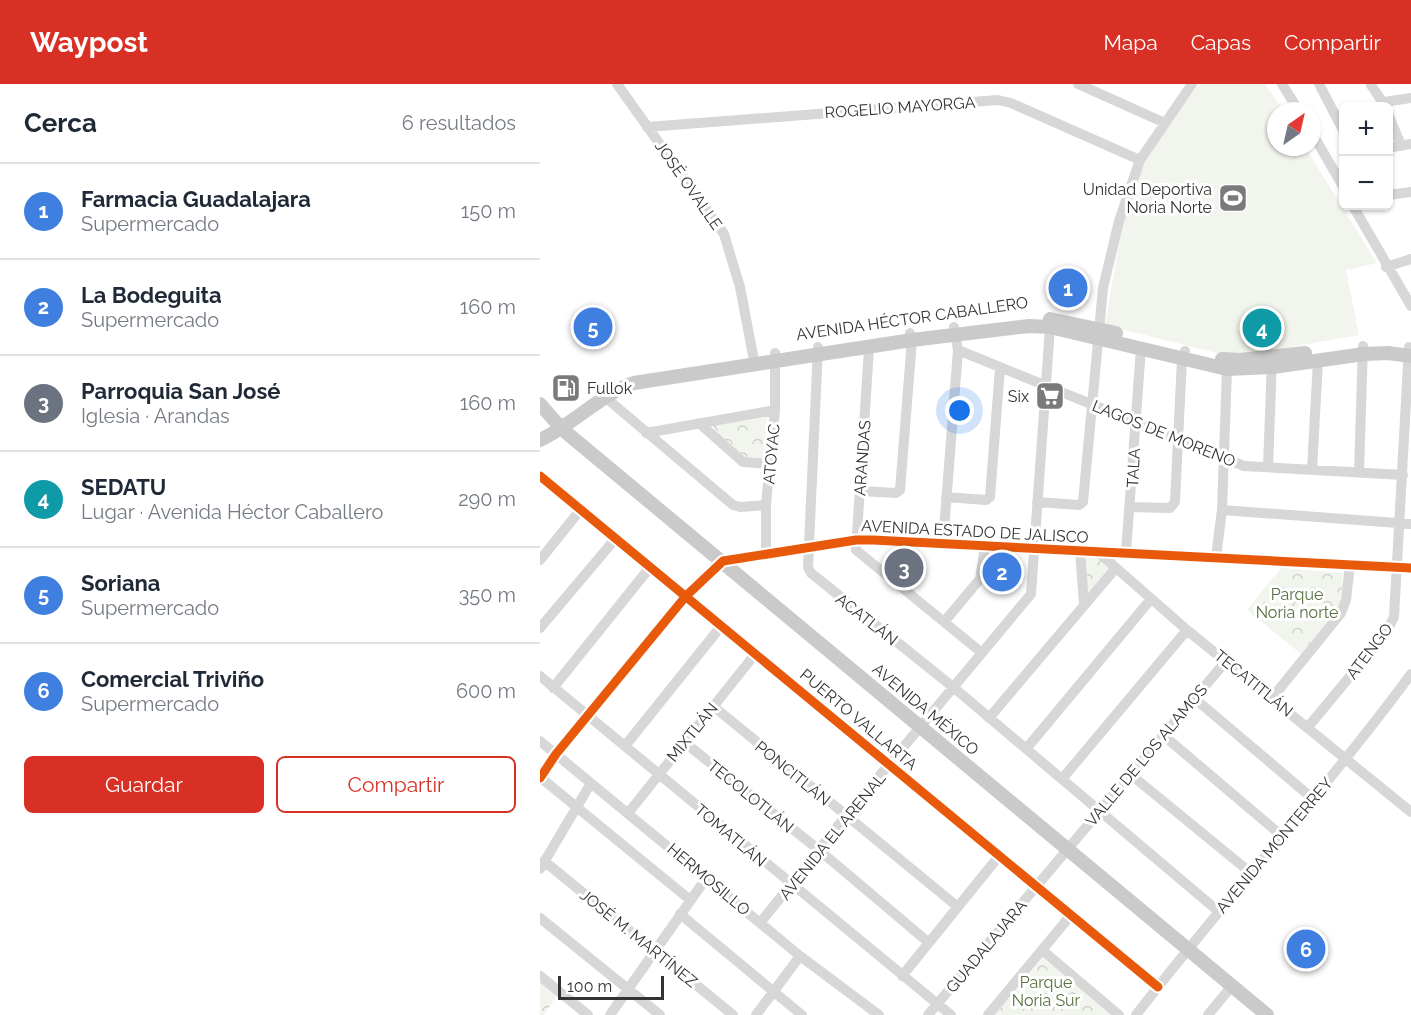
<!DOCTYPE html>
<html lang="es">
<meta charset="utf-8">
<style>
body{margin:0;font-family:Raleway,sans-serif;background:#f2f2f3;color:#1f2937}
.controls{position:absolute;right:18px;top:18px;display:grid;overflow:hidden;border-radius:9px;box-shadow:0 2px 4px #0004}
.controls button{width:54px;height:54px;display:grid;place-items:center;padding:0;border:0;border-bottom:2px solid #e0e1e3;background:#fff;color:#1f2937;font:30px sans-serif}
.compass{position:absolute;left:727px;top:18px;width:54px;height:54px;border-radius:50%;background:#fff;box-shadow:0 2px 4px #0004;rotate:34deg}
.scale{position:absolute;left:18px;bottom:15px;width:106px;box-sizing:border-box;padding-left:6px;border:3px solid #333;border-top:0;font-size:16px;line-height:21px;white-space:nowrap;color:#333;-webkit-text-stroke:4px #fff;paint-order:stroke}
.you{position:absolute;left:420px;top:327px;width:21px;height:21px;margin:-15px;border:4px solid #fff;border-radius:50%;background:#1a73e8;box-shadow:0 0 0 9px #1a73e833}
.badge{display:grid;place-items:center;width:39px;height:39px;border-radius:50%;background:#d93025;color:#fff;font-size:20px;font-weight:700}
.pin{position:absolute;translate:-50% -50%;border:3px solid #fff;box-shadow:0 2px 6px #0006}
.list{margin:0;padding:0;list-style:none}
h2{display:flex;justify-content:space-between;align-items:center;height:78px;margin:0;padding:0 24px;font-size:26px}
h2 small{font-size:20px;font-weight:400;color:#747a83}
.list li{display:grid;grid-template-columns:39px 1fr auto;gap:18px;align-items:center;box-sizing:border-box;height:96px;padding:0 24px;border-top:2px solid #e0e1e3}
.list b{display:block;font-size:22px;white-space:nowrap}
.list p{margin:0;font-size:20px;white-space:nowrap;color:#747a83}
.list em{font-size:20px;font-style:normal;color:#747a83}
.actions{display:flex;gap:12px;padding:18px 24px}
.actions a{flex:1;padding:14px 0;border:2px solid #d93025;border-radius:9px;text-align:center;font-size:21px;color:#d93025}
.actions .main{background:#d93025;color:#fff}
.map{position:relative;flex:none;width:871px;height:931px;overflow:hidden}
header{display:flex;align-items:center;gap:36px;box-sizing:border-box;height:84px;padding:0 30px;background:#d93025;color:#fff}
header strong{font-size:28px}
nav{display:flex;gap:33px;margin-inline-start:auto;font-size:21px}
main{display:flex}
aside{flex:1;background:#fff}
.map>svg:first-child{display:block}
.park{fill:url(#park-crowns)}
.garden{fill:#f1f5ed}
.lines{fill:none;stroke-linecap:round;stroke-linejoin:round}
.minor{stroke:#d7d7d7;stroke-width:10}
.major{stroke:#cacaca;stroke-width:14}
.cycleway-casing{stroke:#fff;stroke-width:13}
.cycleway{stroke:#e8590c;stroke-width:9}
.labels{text-anchor:middle;stroke-width:6;stroke-linejoin:round;paint-order:stroke}
.street-label{font-size:16px;fill:#333;stroke:#fff}
.poi-label{font-size:16px;fill:#333;stroke:#fff;text-anchor:end}
.park-label{font-size:16px;fill:#56703f;stroke:#fff}
</style>
<header>
<strong>Waypost</strong>
<nav><a>Mapa</a><a>Capas</a><a>Compartir</a></nav>
</header>
<main>
<aside>
<h2>Cerca<small>6 resultados</small></h2>
<ul class="list">
<li><span class="badge" style="background:#3f7fe0">1</span><div><b>Farmacia Guadalajara</b><p>Supermercado</p></div><em>150 m</em></li>
<li><span class="badge" style="background:#3f7fe0">2</span><div><b>La Bodeguita</b><p>Supermercado</p></div><em>160 m</em></li>
<li><span class="badge" style="background:#6b7280">3</span><div><b>Parroquia San José</b><p>Iglesia · Arandas</p></div><em>160 m</em></li>
<li><span class="badge" style="background:#0f9aa8">4</span><div><b>SEDATU</b><p>Lugar · Avenida Héctor Caballero</p></div><em>290 m</em></li>
<li><span class="badge" style="background:#3f7fe0">5</span><div><b>Soriana</b><p>Supermercado</p></div><em>350 m</em></li>
<li><span class="badge" style="background:#3f7fe0">6</span><div><b>Comercial Triviño</b><p>Supermercado</p></div><em>600 m</em></li>
</ul>
<div class="actions"><a class="main">Guardar</a><a>Compartir</a></div>
</aside>
<div class="map">
<svg width="871" height="931" viewBox="0 0 871 931">
<defs>
<pattern id="park-crowns" width="20" height="18" patternUnits="userSpaceOnUse" patternTransform="scale(1.5)"><rect width="20" height="18" fill="#f1f5ed"/><path d="M2 6a3 3 0 1 1 6 0M12 15a3 3 0 1 1 6 0" fill="none" stroke="#cfd2cc"/></pattern>
</defs>
<rect width="100%" height="100%" fill="#fff"/>
<path class="park" d="M227,333L224,376H208L177,350L173,342Z
M544,472L559,473L571,485L547,514Z
M741,484L803,489L801,520L761,570L707,526Z
M503,874L574,931H454Z
M0,898L17,911L4,931H0Z"/>
<path class="garden" d="M659,0H725L744,27H736V63H765L837,179L806,186L819,251L693,273L565,241L583,137L601,81Z
M731,505L753,523L744,534L722,516Z"/>
<g class="lines">
<path class="minor" d="M77,0L184,150L200,203L215,282
M538,0L625,39
M742,0L759,27
M779,0L804,48
M831,1L845,22
M844,18L871,14
M848,30L861,61
M107,43L458,16L471,19L600,76
M772,49L804,104
M848,64L871,60
M848,111L871,108
M813,122L871,222
M846,183L871,175
M278,263L268,483L271,489L413,603L678,827
M329,264L316,466L442,569
M418,266L704,382L863,391
M66,314L193,421L200,423L226,421
M159,339L203,378L230,380
M106,349L235,326
M728,383L732,276
M772,386L778,276
M819,388L823,262
M0,392L618,903
M320,407L356,409L360,406L372,256L370,249
M406,413L446,416L450,413L460,284
M497,418L539,421L543,418L563,204L579,137L600,76L652,0
M590,423L630,424L635,418L642,275L645,267
M682,426L871,440
M403,459L418,266L414,243
M540,466L544,521
M558,468L647,546L871,728
M586,468L601,264
M226,470V421L235,326V269
M676,473L682,426L687,285
M0,476L41,425
M404,538L440,495L445,462
M0,544L76,454
M0,592L411,931
M13,604L111,482
M654,614L772,714
M732,614L801,529L806,516L810,481
M173,622L418,823
M449,634L575,485
M768,643L846,549L854,533L869,263
M623,651L742,752
M0,657L260,872L339,931
M144,658L279,766L388,858
M85,662L182,541
M486,665L611,515
M590,690L711,789
M0,693L149,815
M0,694L16,670L146,512L183,477L316,456H333L871,484
M522,695L647,546
M89,728L216,569
M4,777L193,931
M0,785L51,699
M140,830L262,931
M0,834L120,931
M220,839L306,732L491,510L510,243
M502,866L579,931
M0,892L48,931
M362,892L459,772
M70,931L167,793
M216,931L260,872
M388,931L686,577
M448,931L531,831
M596,931C685,815 784,708 871,590
M668,931L691,903"/>
<path class="major" d="M510,235L576,249
M682,275L700,276L765,269
M0,320L22,345L727,931
M0,356C32,341 64,308 94,299L372,256L489,242L510,243L687,285L733,283L824,270L848,269L871,272"/>
<g class="cycleway-casing">
<path id="cycleway" d="M0,392L618,903
M0,694L16,670L146,512L183,477L316,456H333L871,484"/>
</g>
<use href="#cycleway" class="cycleway"/>
</g>
<defs>
<g id="stadium-square" transform="scale(1.5)"><rect x="-9" y="-9" width="18" height="18" rx="4" fill="#7a7a7a" stroke="#fff"/><path d="M0-5a6.5 5 0 1 0 0 10a6.5 5 0 1 0 0-10ZM-3.5-1.8h7v3.6h-7Z" fill="#fff"/></g>
<g id="fuel-square" transform="scale(1.5)"><rect x="-9" y="-9" width="18" height="18" rx="4" fill="#7a7a7a" stroke="#fff"/><path d="M-5.5-6h7V0h2V4h1.3V-2.5L3-4.5l.8-.8L6-3V5H2.5V1h-1V6h-7ZM-4.2-4.7v3.2H.2V-4.7Z" fill="#fff"/></g>
<g id="supermarket-square" transform="scale(1.5)"><rect x="-9" y="-9" width="18" height="18" rx="4" fill="#7a7a7a" stroke="#fff"/><path d="M-6-5.5h2.5l.6 2H6L4.5 2H-2.5L-4.4-4H-6ZM-1.5 3.2a1.3 1.3 0 1 0 .1 0ZM3 3.2a1.3 1.3 0 1 0 .1 0Z" fill="#fff"/></g>
</defs>
<g fill-rule="evenodd">
<use href="#stadium-square" x="693" y="114"/>
<use href="#fuel-square" x="26" y="304"/>
<use href="#supermarket-square" x="510" y="312"/>
</g>
<g class="labels">
<g class="street-label">
<text transform="translate(360 23) rotate(-4)" y="6">ROGELIO MAYORGA</text>
<text transform="translate(149 101) rotate(55)" y="6">JOSÉ OVALLE</text>
<text transform="translate(372 234) rotate(-8)" y="6">AVENIDA HÉCTOR CABALLERO</text>
<text transform="translate(624 349) rotate(22)" y="6">LAGOS DE MORENO</text>
<text transform="translate(231 370) rotate(-85)" y="6">ATOYAC</text>
<text transform="translate(322 374) rotate(-86)" y="6">ARANDAS</text>
<text transform="translate(593 384) rotate(-87)" y="6">TALA</text>
<text transform="translate(435 447) rotate(3)" y="6">AVENIDA ESTADO DE JALISCO</text>
<text transform="translate(327 535) rotate(38)" y="6">ACATLÁN</text>
<text transform="translate(829 567) rotate(-53)" y="6">ATENGO</text>
<text transform="translate(714 599) rotate(39)" y="6">TECATITLÁN</text>
<text transform="translate(386 625) rotate(40)" y="6">AVENIDA MÉXICO</text>
<text transform="translate(319 635) rotate(40)" y="6">PUERTO VALLARTA</text>
<text transform="translate(152 648) rotate(-51)" y="6">MIXTLÁN</text>
<text transform="translate(606 671) rotate(-50)" y="6">VALLE DE LOS ALAMOS</text>
<text transform="translate(253 689) rotate(39)" y="6">PONCITLÁN</text>
<text transform="translate(211 712) rotate(39)" y="6">TECOLOTLÁN</text>
<text transform="translate(191 751) rotate(40)" y="6">TOMATLÁN</text>
<text transform="translate(292 752) rotate(-51)" y="6">AVENIDA EL ARENAL</text>
<text transform="translate(734 761) rotate(-50)" y="6">AVENIDA MONTERREY</text>
<text transform="translate(169 795) rotate(40)" y="6">HERMOSILLO</text>
<text transform="translate(99 854) rotate(39)" y="6">JOSÉ M. MARTÍNEZ</text>
<text transform="translate(446 862) rotate(-50)" y="6">GUADALAJARA</text>
</g>
<g class="poi-label">
<text x="672" y="111">Unidad Deportiva<tspan x="672" dy="18">Noria Norte</tspan></text>
<text x="47" y="310" text-anchor="start">Fullok</text>
<text x="489" y="318">Six</text>
</g>
<g class="park-label">
<text x="757" y="516">Parque<tspan x="757" dy="18">Noria norte</tspan></text>
<text x="506" y="904">Parque<tspan x="506" dy="18">Noria Sur</tspan></text>
</g>
</g>
</svg>
<div class="controls">
<button>+</button>
<button>−</button>
</div>
<svg class="compass" viewBox="-18 -18 36 36"><path d="M0-13l5 13h-10z" fill="#e53935"/><path d="M0 13l5-13h-10z" fill="#747a83"/></svg>
<div class="scale">100 m</div>
<div class="you"></div>
<div class="pin badge" style="left:528px;top:204px;background:#3f7fe0">1</div>
<div class="pin badge" style="left:462px;top:488px;background:#3f7fe0">2</div>
<div class="pin badge" style="left:364px;top:484px;background:#6b7280">3</div>
<div class="pin badge" style="left:722px;top:244px;background:#0f9aa8">4</div>
<div class="pin badge" style="left:53px;top:243px;background:#3f7fe0">5</div>
<div class="pin badge" style="left:766px;top:865px;background:#3f7fe0">6</div>
</div>
</main>
